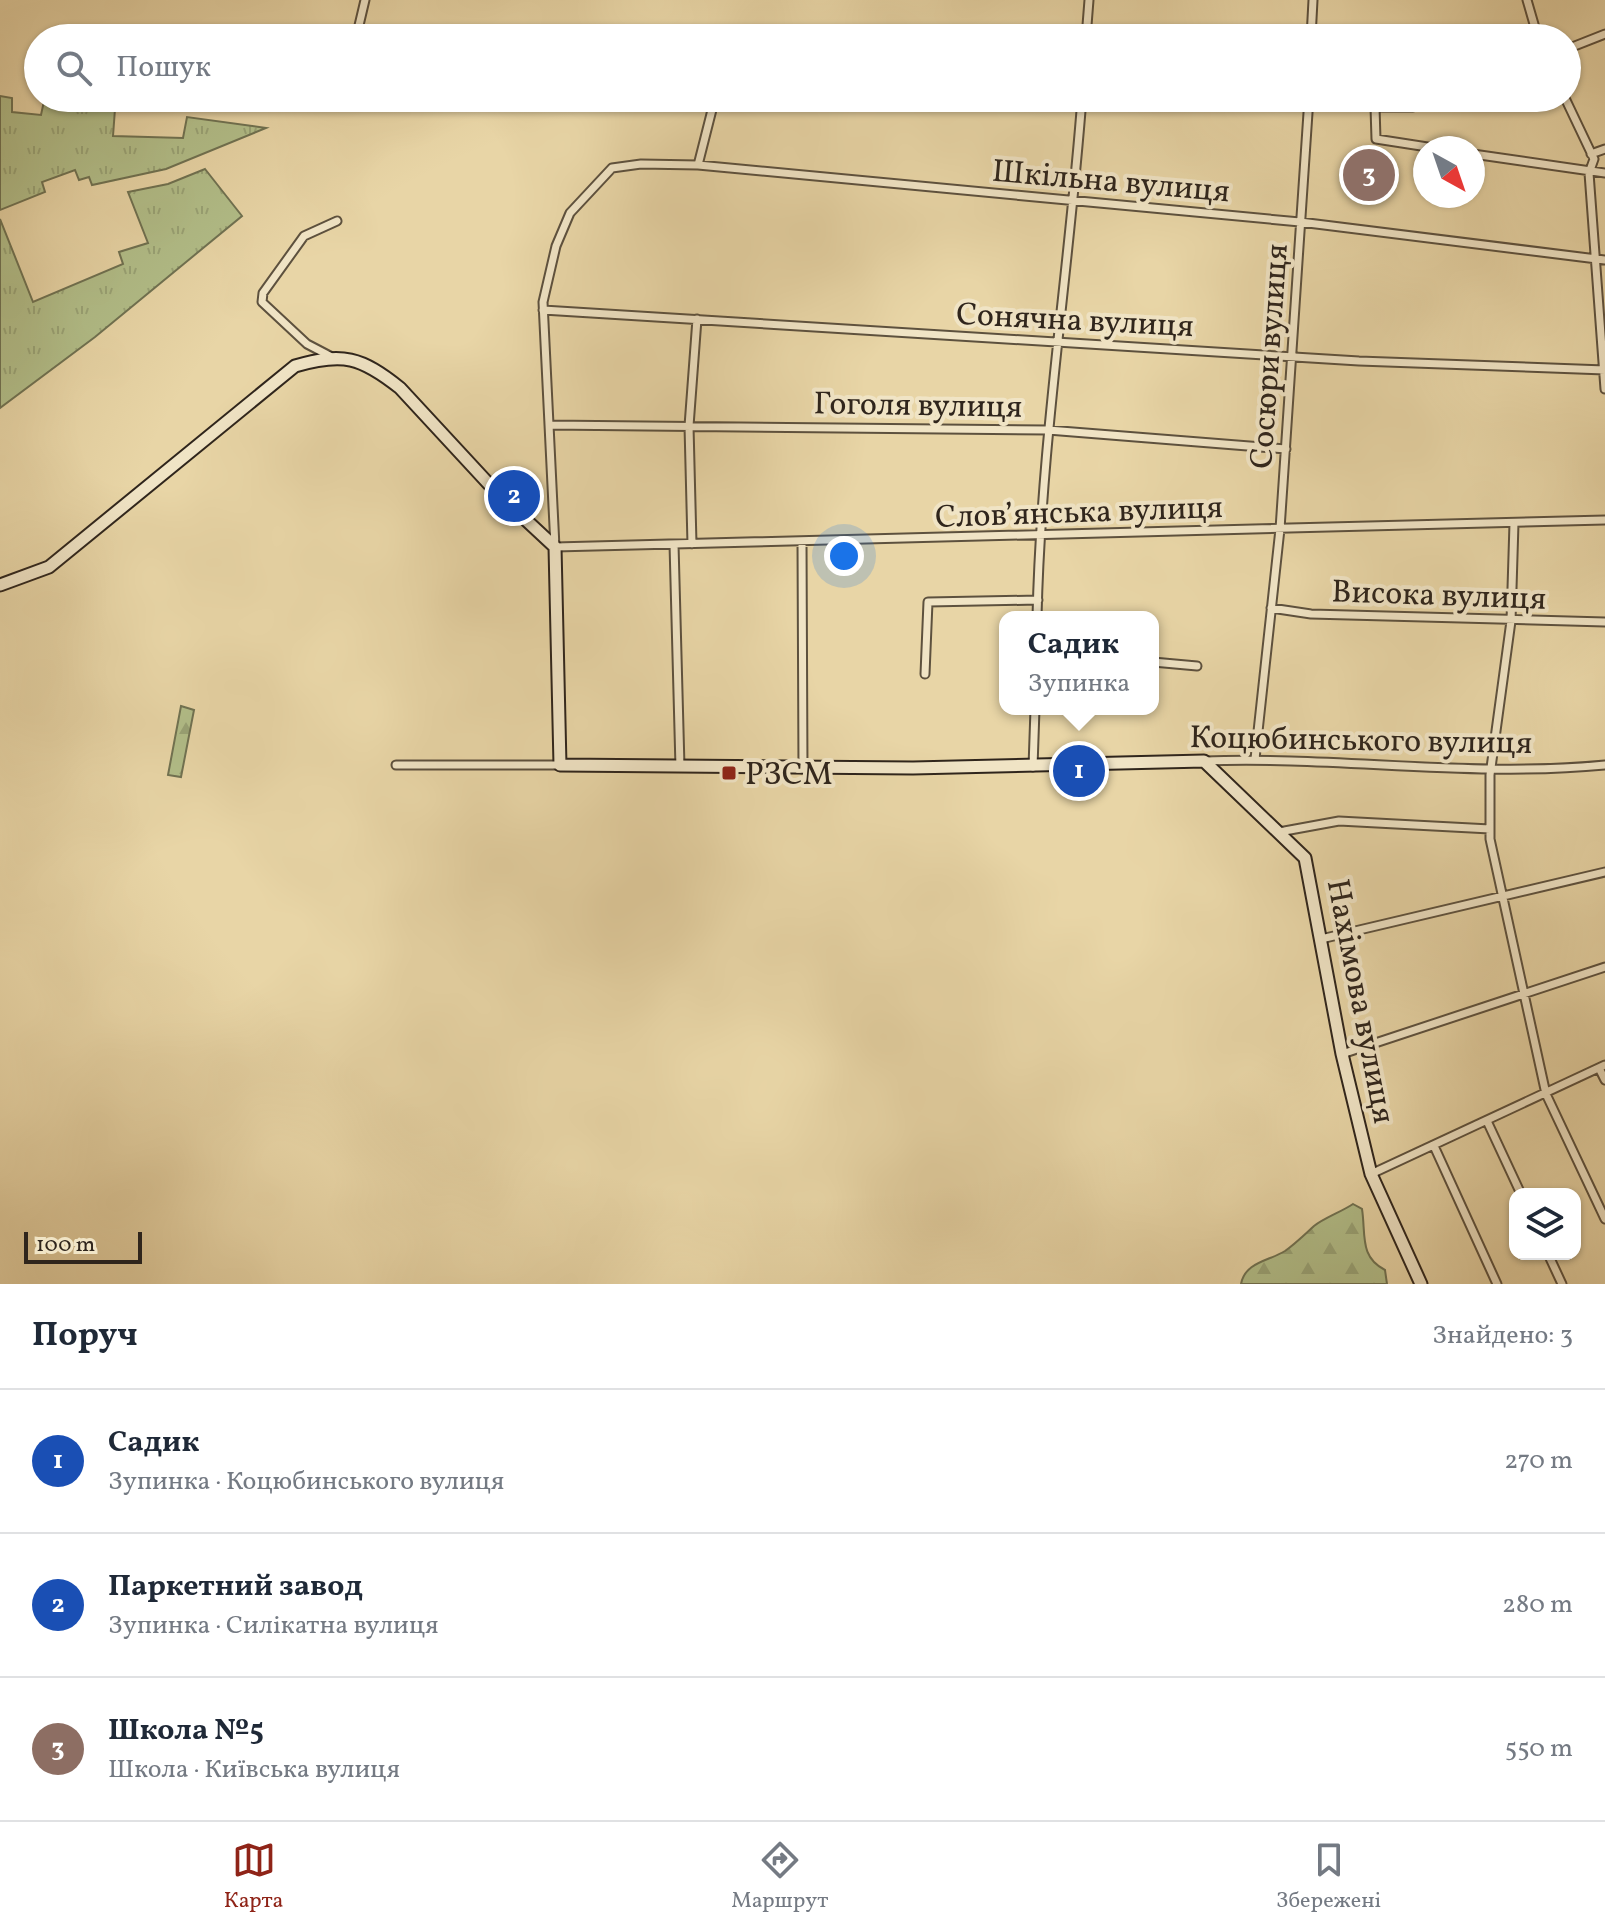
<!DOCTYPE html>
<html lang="uk">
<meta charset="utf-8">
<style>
body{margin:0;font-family:Vollkorn,serif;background:#f6f6f7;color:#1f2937}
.controls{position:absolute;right:24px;bottom:24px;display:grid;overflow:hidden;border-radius:16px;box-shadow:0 2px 6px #0004}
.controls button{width:72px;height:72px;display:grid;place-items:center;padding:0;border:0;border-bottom:2px solid #e0e1e3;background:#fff;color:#1f2937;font:40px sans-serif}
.compass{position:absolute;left:1413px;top:136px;width:72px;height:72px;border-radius:50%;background:#fff;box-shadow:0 2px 6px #0004;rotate:140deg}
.scale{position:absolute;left:24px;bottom:20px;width:118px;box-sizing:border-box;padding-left:8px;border:4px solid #2f251c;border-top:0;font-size:22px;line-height:28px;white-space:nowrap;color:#2f251c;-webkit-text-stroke:6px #f0e4c5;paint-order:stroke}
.you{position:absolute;left:844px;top:556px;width:28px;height:28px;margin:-20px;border:6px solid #fff;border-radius:50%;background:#1a73e8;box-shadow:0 0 0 12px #1a73e833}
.badge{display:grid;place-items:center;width:52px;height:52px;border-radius:50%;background:#8f2418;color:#fff;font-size:26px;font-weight:700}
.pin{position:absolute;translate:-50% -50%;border:4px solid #fff;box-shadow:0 2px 8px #0006}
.popup{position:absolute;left:999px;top:611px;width:160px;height:104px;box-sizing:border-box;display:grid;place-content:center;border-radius:16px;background:#fff;filter:drop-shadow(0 2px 6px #0005);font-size:26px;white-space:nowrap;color:#747a83}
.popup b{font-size:30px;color:#1f2937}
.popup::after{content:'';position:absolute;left:50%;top:100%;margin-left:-16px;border:16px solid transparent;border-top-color:#fff}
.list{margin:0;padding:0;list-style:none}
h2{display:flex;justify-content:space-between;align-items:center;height:104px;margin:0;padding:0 32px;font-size:34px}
h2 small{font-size:26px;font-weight:400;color:#747a83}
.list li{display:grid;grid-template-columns:52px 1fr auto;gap:24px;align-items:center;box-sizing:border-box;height:144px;padding:0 32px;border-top:2px solid #e0e1e3}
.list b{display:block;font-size:30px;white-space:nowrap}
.list p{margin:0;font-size:26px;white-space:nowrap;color:#747a83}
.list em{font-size:26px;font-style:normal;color:#747a83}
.icon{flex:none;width:44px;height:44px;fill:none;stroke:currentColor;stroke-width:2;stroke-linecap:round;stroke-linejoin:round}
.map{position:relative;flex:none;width:1605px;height:1284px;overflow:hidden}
.search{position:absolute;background:#fff;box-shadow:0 2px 6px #0004;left:24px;right:24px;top:24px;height:88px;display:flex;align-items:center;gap:20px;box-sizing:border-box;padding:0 28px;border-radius:44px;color:#747a83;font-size:30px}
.sheet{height:536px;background:#fff}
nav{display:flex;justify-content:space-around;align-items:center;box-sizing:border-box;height:112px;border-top:2px solid #e0e1e3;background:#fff;font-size:22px;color:#747a83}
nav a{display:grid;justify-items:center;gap:4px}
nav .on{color:#8f2418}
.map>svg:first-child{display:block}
.grass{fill:url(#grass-tufts);stroke:#707252;stroke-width:2}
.forest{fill:url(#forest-firs);stroke:#707252;stroke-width:2}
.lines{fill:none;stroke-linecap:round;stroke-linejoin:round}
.street-casing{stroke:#5d513e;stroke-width:11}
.secondary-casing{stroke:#2f251c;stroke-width:15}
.street{stroke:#f0e4c5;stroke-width:7}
.secondary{stroke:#f0e4c5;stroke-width:11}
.poi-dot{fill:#8f2418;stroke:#f0e4c5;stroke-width:3}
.labels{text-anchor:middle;stroke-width:8;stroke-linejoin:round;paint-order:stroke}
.street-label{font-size:32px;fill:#2f251c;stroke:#f0e4c5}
.poi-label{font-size:32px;fill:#2f251c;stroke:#f0e4c5;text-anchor:start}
</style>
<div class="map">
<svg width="1605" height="1284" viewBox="0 0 1605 1284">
<defs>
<pattern id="grass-tufts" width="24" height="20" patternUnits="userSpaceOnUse" patternTransform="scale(2)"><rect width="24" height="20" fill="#b2be89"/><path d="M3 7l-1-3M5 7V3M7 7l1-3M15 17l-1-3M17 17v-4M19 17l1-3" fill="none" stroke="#99a376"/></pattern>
<pattern id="forest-firs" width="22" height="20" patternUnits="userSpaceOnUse" patternTransform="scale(2)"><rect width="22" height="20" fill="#b2be89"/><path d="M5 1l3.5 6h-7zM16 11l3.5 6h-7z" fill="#99a376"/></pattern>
</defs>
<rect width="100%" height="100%" fill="#e8d5a6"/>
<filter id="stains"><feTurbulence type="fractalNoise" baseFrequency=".0025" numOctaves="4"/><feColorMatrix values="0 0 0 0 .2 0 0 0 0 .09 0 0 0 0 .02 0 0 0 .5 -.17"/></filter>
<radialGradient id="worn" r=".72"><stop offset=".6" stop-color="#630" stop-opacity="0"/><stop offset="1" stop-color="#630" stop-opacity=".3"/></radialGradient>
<path class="grass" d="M0,96L12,98V112L41,115L44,101L115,109L113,136L183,138L187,117L266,128L166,169L92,185L89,177L79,180L75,170L42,182L45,192L0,210Z
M205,169L242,216L95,337L0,408V219L33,302L123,264L119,252L148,243L128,192L168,184Z"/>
<path class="forest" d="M181,706L194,710L181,777L168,775Z
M1353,1204L1362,1209C1366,1234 1359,1257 1385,1270L1387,1284H1241C1245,1262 1269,1261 1285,1251C1296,1243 1304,1235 1314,1226C1324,1218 1341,1212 1353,1204Z"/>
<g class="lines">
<g class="street-casing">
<path id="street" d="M1527,0L1538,38
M356,38L365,0
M1086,38L1089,0
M1311,38L1313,0
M1567,49L1605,34
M1259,98L1375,107L1376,139L1434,148
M1565,98L1594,159L1589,173L1605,389
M1375,107H1413L1434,98
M1473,154L1605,173
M1591,154L1605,149
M698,165L715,98
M1605,260L1300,222L698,165L641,164L612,168L570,213L556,246L543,302L555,547L1605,520
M543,310L1359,361L1605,370
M330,356L307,344L262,302L263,293L304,236L337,221
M549,425L1048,430L1286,449
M1514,523L1511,621L1490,775V839L1546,1094L1605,1219
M802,541L803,769
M674,544L680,767
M692,544L689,426L697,319
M1271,608L1311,614L1605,622
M1037,617C1041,443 1069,271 1082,98
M1153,662L1197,666
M925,674L928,602L1038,600
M1255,759L1280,529L1309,98
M1204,761C1337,756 1472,778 1605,765
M396,765H560
M1033,767L1035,709
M1279,832L1339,821L1490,829
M1321,939L1605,872
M1342,1054L1605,967
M1599,1068L1605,1080
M1487,1121L1521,1194
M1434,1146L1497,1284
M1371,1174L1605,1065
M1548,1254L1562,1284"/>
</g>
<g class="secondary-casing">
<path id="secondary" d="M0,585L49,567L295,366C343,352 361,357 400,388L499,495L555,547L560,765L913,768L1204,761L1305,858L1342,1054L1371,1174L1421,1284"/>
</g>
<use href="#street" class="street"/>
<use href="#secondary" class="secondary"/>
</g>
<rect class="poi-dot" x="721" y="765" width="16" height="16" rx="4"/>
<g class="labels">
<g class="street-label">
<text transform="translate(1111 180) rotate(5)" y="11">Шкільна вулиця</text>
<text transform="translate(1075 319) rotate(3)" y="11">Сонячна вулиця</text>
<text transform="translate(1268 356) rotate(-86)" y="11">Сосюри вулиця</text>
<text transform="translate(918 404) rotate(1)" y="11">Гоголя вулиця</text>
<text transform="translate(1079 511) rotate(-2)" y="11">Слов’янська вулиця</text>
<text transform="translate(1439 594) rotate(2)" y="11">Висока вулиця</text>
<text transform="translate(1361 739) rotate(1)" y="11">Коцюбинського вулиця</text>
<text transform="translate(1362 1001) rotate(79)" y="11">Нахімова вулиця</text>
</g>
<g class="poi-label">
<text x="745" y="784">РЗСМ</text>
</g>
</g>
<rect width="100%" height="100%" filter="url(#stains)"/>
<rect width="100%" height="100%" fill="url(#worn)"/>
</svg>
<div class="controls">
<button><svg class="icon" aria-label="layers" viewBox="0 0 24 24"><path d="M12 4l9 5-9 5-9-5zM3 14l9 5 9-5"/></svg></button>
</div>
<svg class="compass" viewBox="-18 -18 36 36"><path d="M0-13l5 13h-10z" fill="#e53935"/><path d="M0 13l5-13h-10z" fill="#747a83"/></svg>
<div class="scale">100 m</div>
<div class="you"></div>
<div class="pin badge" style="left:1079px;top:771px;background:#1a4fb4">1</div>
<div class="popup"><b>Садик</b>Зупинка</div>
<div class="pin badge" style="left:514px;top:496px;background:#1a4fb4">2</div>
<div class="pin badge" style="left:1369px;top:175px;background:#8d6e63">3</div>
<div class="search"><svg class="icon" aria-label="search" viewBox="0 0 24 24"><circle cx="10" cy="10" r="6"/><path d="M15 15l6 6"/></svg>Пошук</div>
</div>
<section class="sheet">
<h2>Поруч<small>Знайдено: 3</small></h2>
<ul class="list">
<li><span class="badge" style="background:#1a4fb4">1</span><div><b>Садик</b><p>Зупинка · Коцюбинського вулиця</p></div><em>270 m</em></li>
<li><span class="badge" style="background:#1a4fb4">2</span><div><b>Паркетний завод</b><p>Зупинка · Силікатна вулиця</p></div><em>280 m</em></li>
<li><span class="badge" style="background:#8d6e63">3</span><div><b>Школа №5</b><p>Школа · Київська вулиця</p></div><em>550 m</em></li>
</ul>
</section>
<nav>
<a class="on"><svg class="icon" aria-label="map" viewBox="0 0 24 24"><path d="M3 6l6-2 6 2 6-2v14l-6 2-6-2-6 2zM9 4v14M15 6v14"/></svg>Карта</a>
<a><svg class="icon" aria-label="directions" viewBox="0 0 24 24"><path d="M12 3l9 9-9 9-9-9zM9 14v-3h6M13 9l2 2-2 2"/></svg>Маршрут</a>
<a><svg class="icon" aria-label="saved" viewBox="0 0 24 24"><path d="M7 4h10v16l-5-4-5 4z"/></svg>Збережені</a>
</nav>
